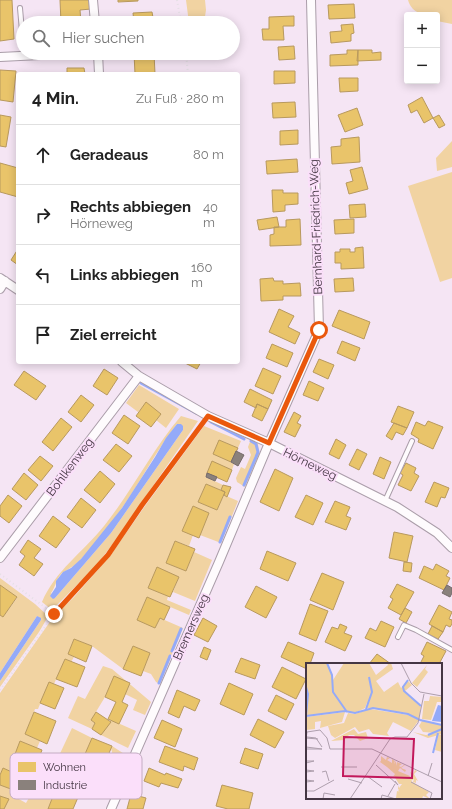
<!DOCTYPE html>
<html lang="de">
<meta charset="utf-8">
<style>
body{margin:0;font-family:Raleway,sans-serif;background:#f2f2f2;color:#222}
.controls{position:absolute;right:12px;top:12px;display:grid;overflow:hidden;border-radius:4px;box-shadow:0 2px 10px #0003}
.controls button{width:36px;height:36px;display:grid;place-items:center;padding:0;border:0;border-bottom:1px solid #e0e0e0;background:#fff;color:#222;font:20px sans-serif}
.stop{position:absolute;width:12px;height:12px;margin:-9px;border:3px solid #ea580c;border-radius:50%;background:#fff}
.stop.end{background:#ea580c;border-color:#fff;box-shadow:0 1px 4px #0008}
.list{margin:0;padding:0;list-style:none}
h2{display:flex;justify-content:space-between;align-items:center;height:52px;margin:0;padding:0 16px;font-size:17px}
h2 small{font-size:13px;font-weight:400;color:#767676}
.list li{display:grid;grid-template-columns:26px 1fr auto;gap:12px;align-items:center;box-sizing:border-box;height:60px;padding:0 16px;border-top:1px solid #e0e0e0}
.list b{display:block;font-size:15px;white-space:nowrap}
.list p{margin:0;font-size:13px;white-space:nowrap;color:#767676}
.list em{font-size:13px;font-style:normal;color:#767676}
.icon{flex:none;width:22px;height:22px;fill:none;stroke:currentColor;stroke-width:2;stroke-linecap:round;stroke-linejoin:round}
.map{position:relative;flex:none;width:452px;height:809px;overflow:hidden}
.search{position:absolute;background:#fff;box-shadow:0 2px 10px #0003;left:16px;top:16px;width:224px;height:44px;display:flex;align-items:center;gap:10px;box-sizing:border-box;padding:0 14px;border-radius:22px;color:#767676;font-size:15px}
.panel{position:absolute;background:#fff;box-shadow:0 2px 10px #0003;left:16px;top:72px;width:224px;height:292px;border-radius:4px}
.map>svg:first-child{display:block}
.green{fill:#f1d3a2;fill-rule:evenodd}
.water{fill:#94aaf9}
.homes{fill:#e9c46a;stroke:#b8995e}
.industry{fill:#8a817c;stroke:#756a6b}
.lines{fill:none;stroke-linecap:round;stroke-linejoin:round}
.stream{stroke:#94aaf9;stroke-width:3}
.lane-casing{stroke:#aa9da9;stroke-width:6}
.street-casing{stroke:#aa9da9;stroke-width:10}
.path{stroke:#e5e0e5;stroke-width:2;stroke-dasharray:1 3;stroke-linecap:butt}
.lane{stroke:#fefbfd;stroke-width:4}
.street{stroke:#fefbfd;stroke-width:8}
.route{stroke:#ea580c;stroke-width:5}
.labels{text-anchor:middle;stroke-width:4;stroke-linejoin:round;paint-order:stroke}
.street-label{font-size:12px;fill:#443643;stroke:#fbdffa}
.inset-river{fill:none;stroke:#94aaf9;stroke-width:2}
.inset-road{fill:none;stroke:#ae9fad;stroke-width:1}
.view{fill:#c2185b;fill-opacity:0.15;stroke:#c2185b;stroke-width:2}
.inset-edge{fill:none;stroke:#443643;stroke-width:2}
.key{fill:#fbdffa;stroke:#c4acc3;stroke-width:1}
.key-label{font-size:11px;fill:#443643}
</style>
<div class="map">
<svg width="452" height="809" viewBox="0 0 452 809">
<rect width="100%" height="100%" fill="#f5e5f4"/>
<path class="green" d="M186,0H205L206,10L204,23H189Z
M408,0H452V24L437,21V15C424,15 412,14 408,0Z
M452,141V167L437,171L436,158Z
M452,172V278L440,282L408,186Z
M139,385L179,409L166,428L156,420L160,413L146,403L138,412L126,403Z
M181,416L198,421L112,545L95,567L52,610L42,602C55,571 83,552 104,526C132,491 152,450 181,416ZM177,424L183,430L111,533L55,598L51,593C56,586 56,579 62,573C65,571 68,570 70,568C74,566 79,562 82,558C96,543 110,526 122,508C141,481 156,451 177,424Z
M204,426L241,441L238,448L219,440L231,462L234,464L232,470L212,462L206,477L223,485L221,490L206,484L198,502L217,510L224,495L238,501L221,543L200,535L209,513L193,506L183,531L193,535L189,546L175,541L166,563L186,571L194,552L212,560L195,601L173,592L179,577L157,568L148,588L168,596L167,600L191,610L189,615L147,597L137,619L155,628L160,618L183,628L160,684L156,682L151,674L143,671L150,653L133,646L123,669L92,646L74,639L68,654L74,657L71,662L65,659L54,684L49,682L38,709H35L25,734L40,741L37,748L20,741L12,762L28,769L25,778L3,768L0,774V693L54,616L74,597L110,556L145,506Z
M251,439L258,443L259,455L245,487L237,482L236,478L241,467L245,469L251,455L248,447Z
M0,578L35,604L47,615L46,620L39,632L0,687V681L41,620L37,616L0,673V615L3,617L17,598L0,585Z
M103,666L112,669L151,702L145,715L133,710L137,700L125,694L115,676L105,697L91,720L95,723L92,729L68,718L78,696L85,699Z
M111,720L136,731L128,748L101,735Z
M72,728L92,738L85,754L79,753L72,770L56,762Z
M112,746L126,755L122,764L114,760L111,748Z
M45,770L71,782L67,790L57,786L48,809H4L8,799L0,796V785L19,792L17,798L26,803Z"/>
<path class="water" d="M177,424H181L183,426V430L111,533L55,598L53,599L50,596L56,587V581L63,572L71,568L81,559L122,508L155,457L166,438Z
M37,616L41,618V620L0,681V673Z"/>
<path class="homes" d="M0,0H12L14,39L0,41Z
M60,0H91V9L80,10L81,23H61Z
M118,0H138V1L118,2Z
M354,4L355,18L329,19L328,5Z
M152,12L154,23H134L133,13Z
M294,16V26H283L284,40H263L262,29H269V17Z
M353,24L354,33L351,34V41L331,43L330,32L342,31L341,25Z
M294,46L295,59L279,60L278,47Z
M347,50H358V65L330,66V55L347,54Z
M358,50H372V53L381,52V60L357,61Z
M134,53H154L155,74H135Z
M67,68H84L85,74H67Z
M0,70L16,71L13,102L0,100Z
M274,71H295V83L274,84Z
M339,78H358V91L340,92Z
M422,97L433,118L424,123L417,110L411,113L408,105Z
M295,102L296,117L273,118L272,103Z
M357,108L363,125L345,132L338,115Z
M0,115L11,117L6,147L0,146Z
M439,115L445,125L439,128L433,118Z
M298,130V144L280,145V131Z
M359,137L360,162L332,164L331,147L341,146V139Z
M297,159L298,172L267,174L266,161Z
M0,163L18,168V197L0,192Z
M362,167L368,189L349,194L346,183L353,181L350,170Z
M272,190H283V193H298V204L285,205V211L273,212Z
M365,204L366,217L350,218L349,205Z
M277,217L279,227L259,230L257,220Z
M300,219L301,245L270,246V235L274,234V227H286V220Z
M354,219V233L335,234L334,220Z
M363,247L364,268L341,269V263H335V252H340V249H350V252H355V248Z
M18,249V265L11,260Z
M273,278L274,281H283V284L300,283L301,296H283V300L261,301L260,279Z
M353,278L354,291L335,292L334,279Z
M279,309L294,316L288,327L300,333L295,344L269,332Z
M339,310L370,322L364,339L332,326Z
M342,341L360,348L355,361L337,353Z
M272,344L293,353L287,367L266,358Z
M319,359L334,365L328,379L313,372Z
M183,362H201L197,369Z
M263,368L281,376L273,394L255,386Z
M104,369L118,378L107,395L93,386Z
M24,371L46,386L36,400L14,385Z
M309,381L324,388L318,401L303,395Z
M250,389L272,400L268,409L257,404L256,408L244,402Z
M81,395L94,405L81,422L68,412Z
M146,402L161,414L151,427L136,416Z
M257,404L268,409L262,421L252,416Z
M398,406L414,412L407,428L391,422Z
M294,412L301,416L297,423L301,425L295,437L284,432Z
M124,415L140,426L128,444L112,433Z
M61,418L72,427L53,451L42,442Z
M428,421L443,427L433,449L418,442L419,439L411,434L416,422L425,426Z
M394,423L407,428L403,435L396,432L392,440L386,436Z
M336,439L346,445L339,459L329,454Z
M219,440L238,448L231,462L213,454Z
M116,444L132,456L119,472L103,460Z
M357,449L367,454L359,470L349,465Z
M40,456L53,466L41,481L28,470Z
M380,457L391,462L384,479L373,474Z
M212,461L232,470L227,482L207,473Z
M406,463L416,468L414,473L419,476L411,491L398,485L403,475L400,473Z
M275,469L293,478L279,511L260,502Z
M100,471L115,484L100,503L84,490Z
M24,473L38,485L26,500L12,489Z
M434,482L449,488L445,498L441,497L437,507L425,502Z
M206,484L225,492L217,510L198,502Z
M223,485L231,487L227,497L224,495L225,492L221,490Z
M8,495L22,506L9,523L0,516V506Z
M306,495L323,503L313,525L295,517Z
M81,498L96,510L82,528L67,517Z
M335,501L350,507L346,516L351,518L346,530L325,522Z
M193,506L209,513L199,538L182,531Z
M53,516L70,529L56,548L39,536Z
M394,532L413,536L407,562L389,558Z
M28,540L41,549L34,558L43,564L34,576L19,565L25,556L20,552Z
M175,541L195,549L186,571L166,563Z
M267,551L296,563L288,581L260,569Z
M404,562L412,563L411,572L403,571Z
M436,564L449,571L446,576L450,578L444,590L419,578L424,566L433,570Z
M157,567L179,577L170,597L148,588Z
M322,573L344,582L333,610L310,600Z
M397,584L414,592L401,615L388,608L393,599L390,597Z
M0,585L17,597L3,617L0,615Z
M256,586L277,597L266,618L245,607Z
M147,597L170,607L164,620L160,618L155,628L137,620Z
M310,604L328,611L316,641L299,634Z
M439,605L452,612L449,619L452,620V624L450,627L446,625L443,632L429,624Z
M405,608L412,612L406,623L399,619Z
M203,618L217,626L208,642L194,635Z
M381,621L394,627L385,647L365,638L370,628L376,631Z
M340,624L347,627L344,633L352,636L345,651L325,642L332,627L338,629Z
M432,626L443,632L438,639L428,634Z
M74,639L92,646L86,662L68,654Z
M288,642L314,653L310,664H307V669L281,657Z
M427,642L446,651L439,664H420L424,656L421,654Z
M133,646L150,653L141,676L123,669Z
M204,647L211,650L207,660L200,657Z
M377,654L391,664H369Z
M241,658L260,665L255,679L235,672Z
M65,659L85,667L77,687L56,679Z
M282,667L306,679L296,699L272,687Z
M114,676L130,683L122,702L128,705L119,724L108,719L116,702L105,697Z
M49,682L64,688L55,709L40,703Z
M229,683L253,694L244,715L220,704Z
M177,690L200,700L195,711L184,706L179,718L168,713Z
M276,695L294,704L286,720L268,711Z
M34,712L56,721L47,744L25,734Z
M96,712L111,722L101,735L92,729L95,723L91,720Z
M258,719L284,732L275,748L250,735Z
M162,720L182,729L175,747L154,738Z
M92,738L112,746L105,763L85,754Z
M20,741L42,750L34,771L12,762Z
M165,746L198,758L194,770L184,766L183,771L159,762Z
M245,748L263,754L258,769L240,763Z
M3,768L25,778L19,792L0,785V775Z
M149,768L165,775L166,773L182,779L178,788L161,783L159,787L144,781Z
M222,785L253,793L249,809H228L216,806Z
M57,786L79,795L73,809H48Z
M131,794L146,798L143,809H127Z
M0,796L9,799L4,809H0Z"/>
<path class="industry" d="M236,451L244,455L238,466L231,462Z
M207,473L217,477L215,481L206,477Z
M447,585L452,588V593L450,597L442,593Z"/>
<g class="lines">
<path class="stream" d="M141,383L196,413
M211,422L244,439
M244,485L256,457L258,452L256,444L251,441
M220,542L230,517
M172,651L181,629
M159,683L170,656"/>
<g class="lane-casing">
<path id="lane" d="M20,8L23,43
M385,501L412,441
M398,637L404,625L416,630L452,650"/>
</g>
<g class="street-casing">
<path id="street" d="M93,0L95,23
M98,53L99,74
M0,57L81,53
M0,278L18,290
M0,289L5,281
M122,362L139,376L208,416L269,443L397,507L437,533L452,548
M0,558L139,376
M111,809L219,562L269,443L319,330L311,0"/>
</g>
<path class="path" d="M177,0L181,23
M186,53L188,74
M0,574L54,614
M0,690L54,614L108,555L142,505L202,423"/>
<use href="#lane" class="lane"/>
<use href="#street" class="street"/>
</g>
<g class="lines">
<path class="route" d="M54,614L108,555L142,505L208,416L269,443L319,330"/>
</g>
<g class="labels">
<g class="street-label">
<text transform="translate(316 227) rotate(-92)" y="4">Bernhard-Friedrich-Weg</text>
<text transform="translate(310 464) rotate(26)" y="4">Hörneweg</text>
<text transform="translate(70 467) rotate(-53)" y="4">Bohlkenweg</text>
<text transform="translate(191 627) rotate(-66)" y="4">Bremersweg</text>
</g>
</g>
<g transform="translate(306 663)">
<rect width="136" height="136" fill="#f5e5f4"/>
<path d="M0,0H21L27,17L38,0H63L70,12L82,2L81,0H85L87,6L70,18L78,29L92,19L95,25L102,18L106,22L99,28L115,44L113,56L100,50L61,45V40L59,45L49,50L38,48L1,53V48L0,52ZM121,2L119,6L122,9L111,24L106,20ZM124,33L136,34V39H131L125,57L116,56L118,38H123ZM64,46L102,52L113,57L105,68L87,59L81,70L83,73L67,71L63,66L53,69L49,64L29,75L25,72L22,63L38,60L42,50L49,51ZM39,49L36,59L14,65L15,58L9,59V66L0,67V54ZM116,58L136,62V71L122,75L107,69L120,72L130,70L117,69L113,63ZM48,66L52,71L60,69L62,75L54,78L48,72H43L38,77L25,78ZM132,72H136V89L129,87ZM75,93L80,97L81,94L84,95L81,97L86,100V96L89,98L88,101L90,98V103L91,99L96,101L93,103L95,104L98,102H99L95,105L100,107L99,109L94,105L92,108L104,113L103,115L106,113L104,109L107,111L109,107L111,108L108,111L112,118L110,117V120L107,119L108,116L105,118L123,129L120,132L124,136L117,133L116,136L90,135L91,128L94,129L92,128L93,127L92,126V122L93,125L96,121H93L88,113L86,115L89,111L81,104L74,99L70,102L75,98Z" fill="#f1d3a2"/>
<path d="M132,42L136,43V59L126,58Z" fill="#94aaf9"/>
<path class="inset-river" d="M21,0L26,12L27,29L41,49M102,17L97,24L98,28L115,43M0,24L2,31L0,53M60,46L66,29L63,14M0,53L39,48L49,50L67,45L102,51L114,57L136,62M122,72L136,66M127,90L132,70"/>
<path class="inset-road" d="M95,0L105,20L114,29L136,33M1,74L10,75L16,84M0,75L12,76M0,76L1,69L14,67L21,75L24,86H66L136,119M0,84L16,86H0M0,98H8L0,100M70,102L92,122L89,118M35,104H51M0,107L8,108L0,109M16,109L20,108L23,118M61,113L76,124M122,113L126,100M42,116L56,120M0,117L8,118L0,119M105,119L126,130L124,136M0,128H8L28,117M82,133L89,121M17,136L18,130L29,132M44,136L84,76L89,74H101L112,60L118,31M75,136L76,132L90,136"/>
<path class="view" d="M38,74L108,76L106,115L37,113Z"/>
<rect width="136" height="136" class="inset-edge"/>
</g>
<rect x="10" y="753" width="132" height="46" rx="6" class="key"/>
<rect x="18" y="762" width="18" height="10" fill="#e9c46a"/>
<rect x="18" y="780" width="18" height="10" fill="#8a817c"/>
<g class="key-label">
<text x="43" y="771">Wohnen</text>
<text x="43" y="789">Industrie</text>
</g>
</svg>
<div class="controls">
<button>+</button>
<button>−</button>
</div>
<div class="stop" style="left:319px;top:330px"></div>
<div class="stop end" style="left:54px;top:614px"></div>
<div class="search"><svg class="icon" aria-label="search" viewBox="0 0 24 24"><circle cx="10" cy="10" r="6"/><path d="M15 15l6 6"/></svg>Hier suchen</div>
<section class="panel">
<h2>4 Min.<small>Zu Fuß · 280 m</small></h2>
<ul class="list">
<li><svg class="icon" aria-label="ahead" viewBox="0 0 24 24"><path d="M12 20V5M6 11l6-6 6 6"/></svg><div><b>Geradeaus</b></div><em>80 m</em></li>
<li><svg class="icon" aria-label="right" viewBox="0 0 24 24"><path d="M7 20v-9h11M14 6l5 5-5 5"/></svg><div><b>Rechts abbiegen</b><p>Hörneweg</p></div><em>40 m</em></li>
<li><svg class="icon" aria-label="left" viewBox="0 0 24 24"><path d="M17 20v-9H6M10 6l-5 5 5 5"/></svg><div><b>Links abbiegen</b></div><em>160 m</em></li>
<li><svg class="icon" aria-label="arrive" viewBox="0 0 24 24"><path d="M6 21V4h12l-3 4 3 4H6"/></svg><div><b>Ziel erreicht</b></div></li>
</ul>
</section>
</div>
